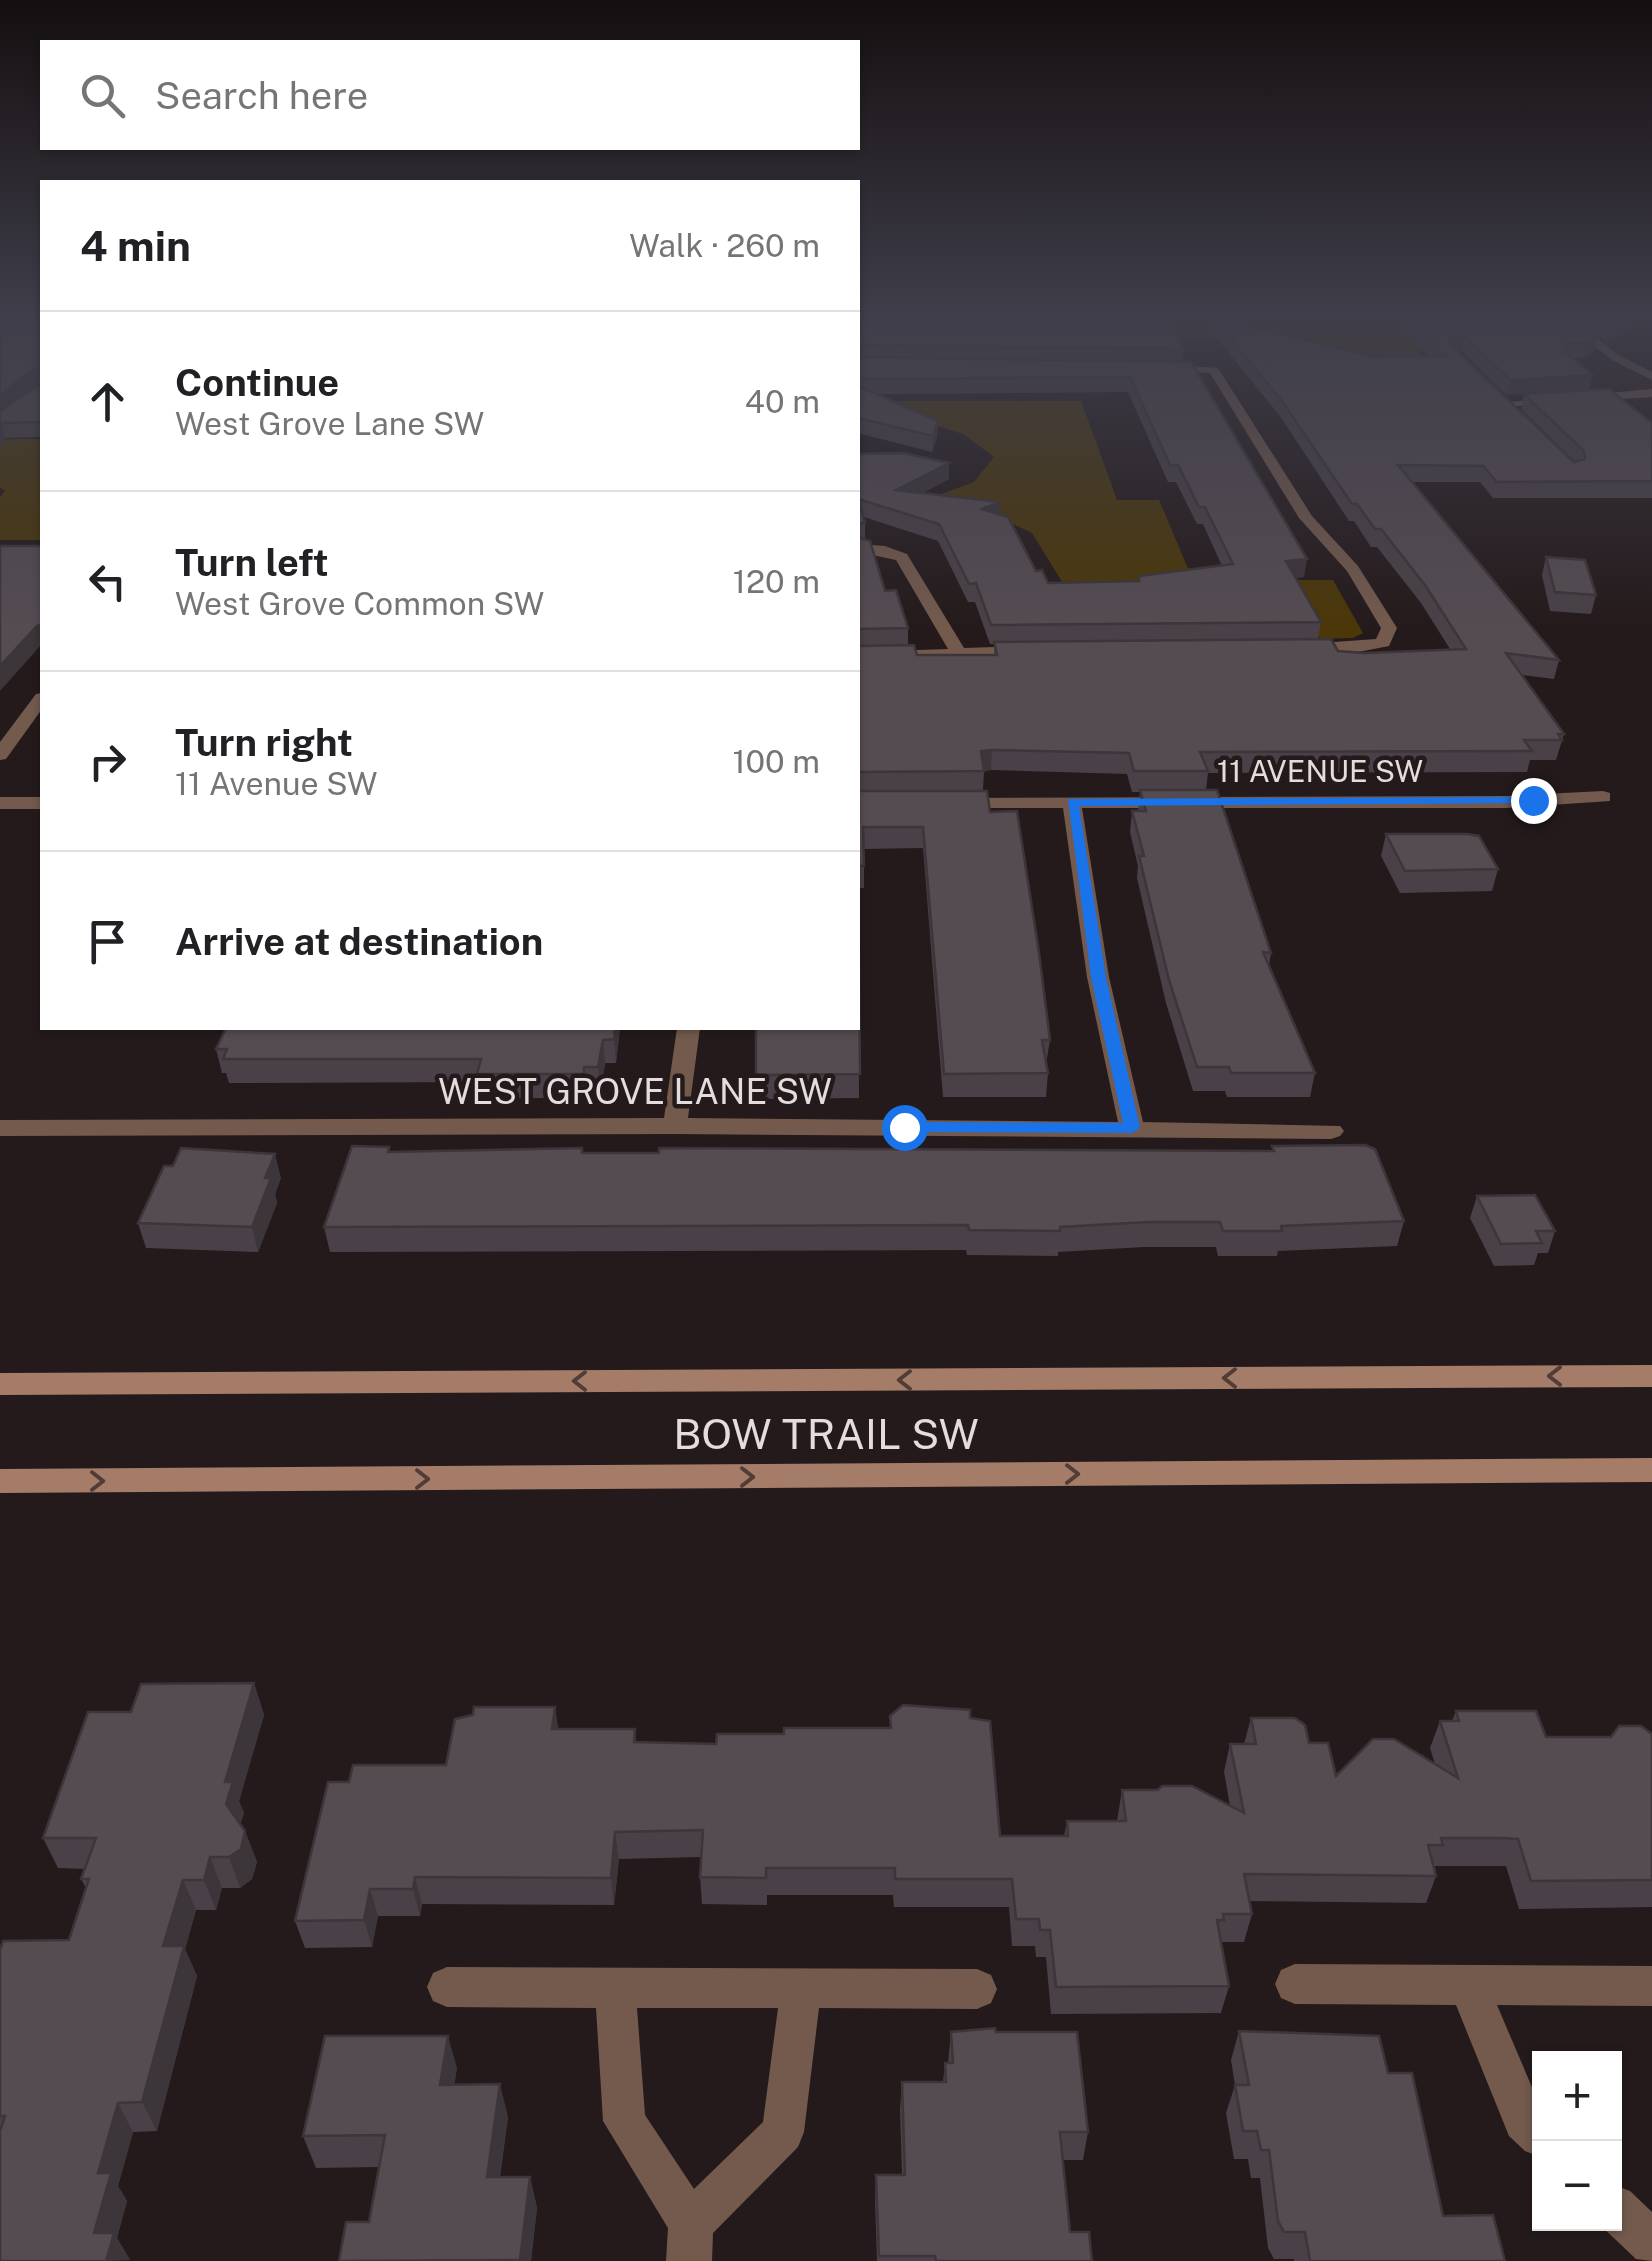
<!DOCTYPE html>
<meta charset="utf-8">
<style>
body{margin:0;font-family:"Public Sans",sans-serif;background:#f2f2f2;color:#202124}
.controls{position:absolute;right:30px;bottom:30px;display:grid;overflow:hidden;border-radius:0px;box-shadow:0 2px 8px #0004}
.controls button{width:90px;height:90px;display:grid;place-items:center;padding:0;border:0;border-bottom:2px solid #e0e0e0;background:#fff;color:#202124;font:50px sans-serif}
.stop{position:absolute;width:30px;height:30px;margin:-22px;border:8px solid #1a73e8;border-radius:50%;background:#fff}
.stop.end{background:#1a73e8;border-color:#fff;box-shadow:0 2px 10px #0008}
.list{margin:0;padding:0;list-style:none}
h2{display:flex;justify-content:space-between;align-items:center;height:130px;margin:0;padding:0 40px;font-size:42px}
h2 small{font-size:32px;font-weight:400;color:#757577}
.list li{display:grid;grid-template-columns:65px 1fr auto;gap:30px;align-items:center;box-sizing:border-box;height:180px;padding:0 40px;border-top:2px solid #e0e0e0}
.list b{display:block;font-size:38px;white-space:nowrap}
.list p{margin:0;font-size:32px;white-space:nowrap;color:#757577}
.list em{font-size:32px;font-style:normal;color:#757577}
.icon{flex:none;width:55px;height:55px;fill:none;stroke:currentColor;stroke-width:2;stroke-linecap:round;stroke-linejoin:round}
.map{position:relative;flex:none;width:1652px;height:2261px;overflow:hidden}
.search{position:absolute;background:#fff;box-shadow:0 2px 8px #0004;left:40px;top:40px;width:820px;height:110px;display:flex;align-items:center;gap:25px;box-sizing:border-box;padding:0 35px;border-radius:0px;color:#757577;font-size:38px}
.panel{position:absolute;background:#fff;box-shadow:0 2px 8px #0004;left:40px;top:180px;width:820px;height:850px;border-radius:0px}
.map>svg:first-child{display:block}
.green{fill:#4b3708}
.lines{fill:none;stroke-linecap:round;stroke-linejoin:round}
.minor{fill:#735a4d;fill-rule:evenodd}
.tertiary{fill:#735a4d;fill-rule:evenodd}
.secondary{fill:#a47c68;fill-rule:evenodd}
.wall{fill:#494147;fill-rule:evenodd}
.shaded-wall{fill:#3c3539}
.building{fill:#554c52;stroke:#3c3539;stroke-width:2.5}
.oneway{stroke:#513c36}
.route{fill:#1a73e8}
.labels{text-anchor:middle;stroke-width:9;stroke-linejoin:round;paint-order:stroke}
.far-street-label{font-size:30px;fill:#e4dddd;stroke:#241a1b}
.street-label{font-size:35px;fill:#e4dddd;stroke:#241a1b}
.near-street-label{font-size:42px;fill:#e4dddd;stroke:#241a1b}
</style>
<div class="map">
<svg width="1652" height="2261" viewBox="0 0 1652 2261">
<rect width="100%" height="100%" fill="#241a1b"/>
<path class="green" d="M1073,312H1385L1409,323L1430,347L1420,352L1423,357L1335,369L1308,337H858V313Z
M858,401H1081L1117,500H1159L1193,580H1333L1363,633L1353,638L1320,639L1291,590H1067L1032,533L987,512L925,500L974,482L994,457L963,434Z
M0,439H42V540H0V497L5,491L0,487Z"/>
<g class="lines">
<path class="minor" d="M1158,364L1218,368L1312,516L1358,566L1397,628L1389,646L1348,654L1300,652V646L1306,644L1376,639L1381,628L1347,571L1299,518L1210,373L1162,369Z
M1652,389V397L1503,407L1497,403Z
M858,544L885,546L907,554L964,648L1026,646L1034,651L1026,656L858,662V652L948,649L896,560L858,552Z
M42,693V709L6,759L0,760V742L36,694Z
M1603,791L1610,793V801L1507,808H1082L1109,977L1143,1122L1340,1126L1344,1131L1340,1136L1331,1139L675,1134L0,1136V1120L664,1118L677,1028H700L688,1118L1118,1122L1087,977L1063,808H958L951,806V798L1507,796Z
M1295,1964L1652,1966V2006L1497,2005L1540,2106V2157L1525,2151L1509,2136L1456,2005L1295,2004L1281,1998L1275,1984L1281,1970Z
M447,1967L977,1969L991,1975L997,1989L991,2003L977,2009L819,2008L804,2132L798,2147L713,2233L712,2261H666L668,2228L603,2121L596,2008L447,2007L433,2001L427,1987L433,1973ZM637,2008H778L763,2122L694,2189L645,2115Z
M1614,2185L1630,2191L1652,2212V2261L1636,2259L1599,2224H1614Z"/>
<path class="tertiary" d="M1551,312H1563L1620,356L1652,372V380L1612,360Z
M0,797H42V809H0Z"/>
<path class="secondary" d="M1652,1365V1387L0,1395V1373Z
M1652,1458V1482L0,1493V1469Z"/>
</g>
<path class="wall" d="M0,312H42V437L5,438L0,448Z
M858,312L1184,349L1182,362L1304,577L1296,578L1321,622L1318,639L1338,651L1364,653L1450,649L1421,603L1377,547H1371L1354,521H1349L1280,416L1211,331L1213,317L1374,358V356H1429L1387,312H1566L1594,351L1583,357L1573,358L1592,375L1589,390L1506,395L1461,350L1456,351L1574,462H1575L1521,409L1524,394L1652,423V498H1493L1480,482H1412L1559,660L1554,679L1522,675L1564,734L1556,760H1530L1527,772L1208,773L1206,790L1271,953L1269,966L1315,1073L1310,1097H1227L1225,1091H1193L1166,1003L1137,878L1138,866L1130,832L1132,811H1138L1140,792H1132L1127,774L991,770L984,771L983,791L990,812L1050,1040L1046,1064L1048,1073L1046,1097H943L923,848L864,849V888H858L859,1098L757,1099L756,1028H858V454L949,479L922,493L1000,515L1036,571L1048,583L1138,581L1222,566L1203,524H1197L1176,482H1168L1128,392L877,394L938,421L937,437L932,452L858,433ZM864,517L938,541L968,602H975L990,644H994V655H917L908,645V628L885,591L865,539V523Z
M1582,312H1646L1643,321L1608,342L1580,321Z
M1546,557L1596,595L1591,614L1550,611L1542,575Z
M1386,834L1498,869L1492,891L1400,893L1381,856Z
M226,1028H620L616,1063H605L601,1091H587L586,1098H480L478,1082L229,1083L226,1073H222L216,1049Z
M1272,1146L1404,1221L1397,1246L1278,1251L1277,1256H1218L1216,1247H1144L1058,1252V1256L967,1255L966,1250L330,1252L324,1227L389,1147L390,1152L582,1148L583,1153L1272,1151Z
M281,1178L275,1194L277,1203L258,1252L146,1248L138,1223Z
M1477,1196L1555,1231L1548,1253H1538L1534,1265L1494,1266L1470,1218Z
M254,1683L264,1715L239,1801L244,1813L240,1824L245,1831L257,1862L252,1879L240,1888H222L216,1910H196L185,1949L197,1976L157,2131L133,2132L118,2186L127,2201L117,2238L130,2260L0,2261V1950L69,1940L86,1888L81,1879L85,1869L58,1868L43,1838L131,1712Z
M555,1707L558,1729H635L636,1742L716,1744L784,1734L890,1728L970,1718L1000,1836H1064L1067,1821H1117L1122,1790L1230,1806L1224,1772L1230,1744H1244L1251,1718L1309,1743L1336,1776L1435,1764L1430,1748L1440,1721H1452L1456,1711L1546,1737H1611L1652,1734V1907L1519,1909L1506,1866H1435L1436,1876L1426,1903L1249,1901L1252,1914L1244,1942H1221L1229,1986L1221,2013L1051,2014L1046,1957H1036L1035,1946H1012L1009,1907H894L893,1895H767V1905L702,1904L700,1877L701,1857L619,1859L614,1905L422,1904L420,1916H378L372,1947L305,1948L295,1921L349,1782L446,1765Z
M1239,2031L1388,2073L1443,2216L1505,2261H1294V2259H1274L1268,2248L1260,2178H1251L1248,2159H1234L1226,2113L1235,2085L1231,2060Z
M951,2032H996L1088,2132L1083,2160H1063L1070,2232L1092,2261H877L875,2202L876,2175H902L900,2110L902,2082H943L945,2063H948Z
M457,2068L454,2085L508,2117L500,2177H530L537,2208L531,2261H339L369,2222L379,2167L316,2168L303,2136Z"/>
<path class="shaded-wall" d="M1638,312H1646L1643,321L1608,342L1612,328Z
M1464,336L1461,350L1446,353L1449,339Z
M1598,336L1594,351L1583,357L1587,343Z
M34,368L38,382L0,413V395Z
M1592,375L1589,390L1506,395L1510,380Z
M938,421L937,437L932,452L933,436Z
M1,423L5,438L0,448V425Z
M949,463V479L896,507V490Z
M1000,502L999,519L982,509Z
M1307,559L1304,577L1284,579L1286,561Z
M42,625V644L0,691V666L37,626Z
M992,750L991,770L980,772L981,751Z
M615,1028H620L616,1063L614,1039Z
M603,1040L605,1063L601,1091L598,1067Z
M275,1154L281,1178L275,1194L277,1203L258,1252L252,1227L265,1178Z
M254,1683L264,1715L239,1801L244,1813L237,1835L226,1804L225,1782Z
M555,1707L559,1735L552,1729Z
M245,1831L257,1862L252,1879L240,1888L229,1857Z
M615,1832L619,1859L614,1905L611,1878Z
M210,1857L222,1888L216,1910L204,1880Z
M415,1877L422,1904L420,1916L413,1889Z
M183,1880L196,1910L185,1949L197,1976L157,2131L142,2102L163,1946Z
M370,1889L378,1916L372,1947L364,1920Z
M448,2036L457,2068L449,2118L440,2085Z
M500,2084L508,2117L495,2208L487,2177Z
M118,2103L133,2132L118,2186L127,2201L117,2238L130,2260L106,2261L94,2233L98,2173Z
M530,2177L537,2208L531,2261H521Z"/>
<path class="building" d="M0,312H42V422L1,423L0,425V411L41,383L42,372L34,368L0,395Z
M858,312H1166L1184,349L858,345V348Z
M1403,312H1566L1598,336L1587,343H1564L1574,352H1566L1592,375L1510,380L1464,336L1449,339L1450,345L1574,462L1585,459L1584,451L1524,394L1609,389L1652,423V481L1497,482L1483,466L1398,465L1559,660L1506,653L1564,734H1558L1562,740H1524L1532,751L1200,752L1208,771H1134L1129,753L992,750L981,751L984,771L858,772V646L914,645L917,655H997L994,642L1331,639L1338,651L1364,653L1466,649L1425,585L1381,529H1375L1357,504H1352L1282,401L1213,317L1377,358L1374,356H1446Z
M1591,312H1638L1612,328Z
M858,357L1191,362L1307,559L1286,561L1321,622L991,625L976,583L969,584L939,524L858,499L865,523L858,524V454L903,453L949,463L896,490L1000,502L982,509L1008,517L1036,571L1042,570L1048,583L1139,581V576L1233,564L1205,507H1199L1178,465H1170L1130,377L858,379Z
M858,386L938,421L933,436L858,418Z
M858,537L870,541L885,591L896,590L908,628L858,629V632Z
M0,546H42V625L37,626L0,666Z
M1546,557L1585,560L1596,595L1555,592Z
M858,786V791H987L990,812L1017,811L1039,953L1050,1040H1042L1048,1073L944,1074L923,827H863L864,866H858L860,1074L756,1075V1028H858Z
M1140,790H1217L1271,953L1263,952L1315,1073H1231L1229,1067H1197L1169,980L1139,856H1144L1132,811H1146Z
M1386,834H1467L1479,836L1498,869L1405,871Z
M226,1028H615L614,1039L603,1040L598,1067H584V1074H477L481,1059H223L227,1049H216Z
M1365,1145L1375,1149L1404,1221L1281,1226L1282,1231H1223L1220,1222H1148L1060,1227V1231L969,1230L968,1225L324,1227L352,1146L389,1147L388,1152L582,1148V1153H659V1148L1274,1151L1272,1146Z
M181,1148L275,1154L265,1178H271L252,1227L138,1223L164,1166H173Z
M1535,1195L1555,1231H1536L1542,1243L1501,1244L1477,1196Z
M254,1683L225,1782H233L226,1804L245,1831L241,1849L229,1857H210L204,1880H183L163,1946H184L142,2102L118,2103L98,2173H111L94,2233H114L106,2261H0V2131L5,2116H0V1950L3,1941L69,1940L89,1879H81L96,1838H43L88,1712H131L141,1684Z
M903,1705L970,1710V1718L990,1721L1000,1836H1068L1067,1821H1126L1122,1790H1158L1162,1786H1192L1244,1813L1230,1744H1256L1251,1718H1295L1305,1725L1309,1743H1328L1336,1776L1373,1739H1394L1458,1778L1440,1721H1459L1456,1711H1536L1546,1737H1611L1619,1726H1641L1652,1734V1880L1531,1881L1518,1839L1503,1838H1441L1443,1845H1428L1436,1876L1244,1874L1252,1914H1223L1224,1920H1217L1229,1986L1056,1987L1050,1930H1040L1039,1919H1016L1012,1879H895V1868H766V1878L700,1877L703,1830L615,1832L611,1878L415,1877L413,1889H370L364,1920L295,1921L328,1782H349L353,1765H446L455,1719L473,1715L474,1707H555L552,1729H635L634,1742L716,1744L717,1734H784V1728H891L890,1716Z
M995,2028L996,2032H1077L1088,2132H1060L1070,2232H1089L1092,2261H936L935,2256H879L876,2175H905L902,2082H946L945,2063H953L951,2032Z
M1239,2031L1379,2036L1388,2073H1412L1443,2216L1493,2215L1505,2261H1310L1305,2232H1284L1278,2221L1269,2150H1261L1257,2131H1243L1235,2085H1249Z
M325,2036H448L440,2085L500,2084L487,2177H530L520,2260L339,2261L346,2222H369L385,2135L303,2136Z"/>
<defs><path id="oneway-chevron" d="M-2-3.5L2.5 0L-2 3.5" fill="none" stroke-width="1.6" stroke-linecap="round" stroke-linejoin="round" transform="scale(2.5)"/></defs>
<g class="oneway">
<use href="#oneway-chevron" transform="translate(1555 1376) rotate(180)"/>
<use href="#oneway-chevron" transform="translate(1230 1378) rotate(180)"/>
<use href="#oneway-chevron" transform="translate(905 1380) rotate(180)"/>
<use href="#oneway-chevron" transform="translate(580 1381) rotate(180)"/>
<use href="#oneway-chevron" transform="translate(1072 1474)"/>
<use href="#oneway-chevron" transform="translate(747 1477)"/>
<use href="#oneway-chevron" transform="translate(422 1479)"/>
<use href="#oneway-chevron" transform="translate(97 1481)"/>
</g>
<linearGradient id="sky" x2="0" y2="1"><stop stop-color="#140e0f"/><stop offset="0.5" stop-color="#3f3e4a"/><stop offset="1" stop-color="#3f3e4a" stop-opacity="0"/></linearGradient>
<rect width="1652" height="629" fill="url(#sky)"/>
<path class="route" d="M1533,797L1538,803L1079,806L1106,977L1140,1128L1132,1133L904,1132L896,1127L904,1122L1123,1123L1091,977L1068,799Z"/>
<g class="labels">
<g class="far-street-label">
<text x="1320" y="782">11 AVENUE SW</text>
</g>
<g class="street-label">
<text x="635" y="1104">WEST GROVE LANE SW</text>
</g>
<g class="near-street-label">
<text x="826" y="1449">BOW TRAIL SW</text>
</g>
</g>
</svg>
<div class="controls">
<button>+</button>
<button>−</button>
</div>
<div class="stop" style="left:904px;top:1127px"></div>
<div class="stop end" style="left:1533px;top:800px"></div>
<div class="search"><svg class="icon" aria-label="search" viewBox="0 0 24 24"><circle cx="10" cy="10" r="6"/><path d="M15 15l6 6"/></svg>Search here</div>
<section class="panel">
<h2>4 min<small>Walk · 260 m</small></h2>
<ul class="list">
<li><svg class="icon" aria-label="ahead" viewBox="0 0 24 24"><path d="M12 20V5M6 11l6-6 6 6"/></svg><div><b>Continue</b><p>West Grove Lane SW</p></div><em>40 m</em></li>
<li><svg class="icon" aria-label="left" viewBox="0 0 24 24"><path d="M17 20v-9H6M10 6l-5 5 5 5"/></svg><div><b>Turn left</b><p>West Grove Common SW</p></div><em>120 m</em></li>
<li><svg class="icon" aria-label="right" viewBox="0 0 24 24"><path d="M7 20v-9h11M14 6l5 5-5 5"/></svg><div><b>Turn right</b><p>11 Avenue SW</p></div><em>100 m</em></li>
<li><svg class="icon" aria-label="arrive" viewBox="0 0 24 24"><path d="M6 21V4h12l-3 4 3 4H6"/></svg><div><b>Arrive at destination</b></div></li>
</ul>
</section>
</div>
